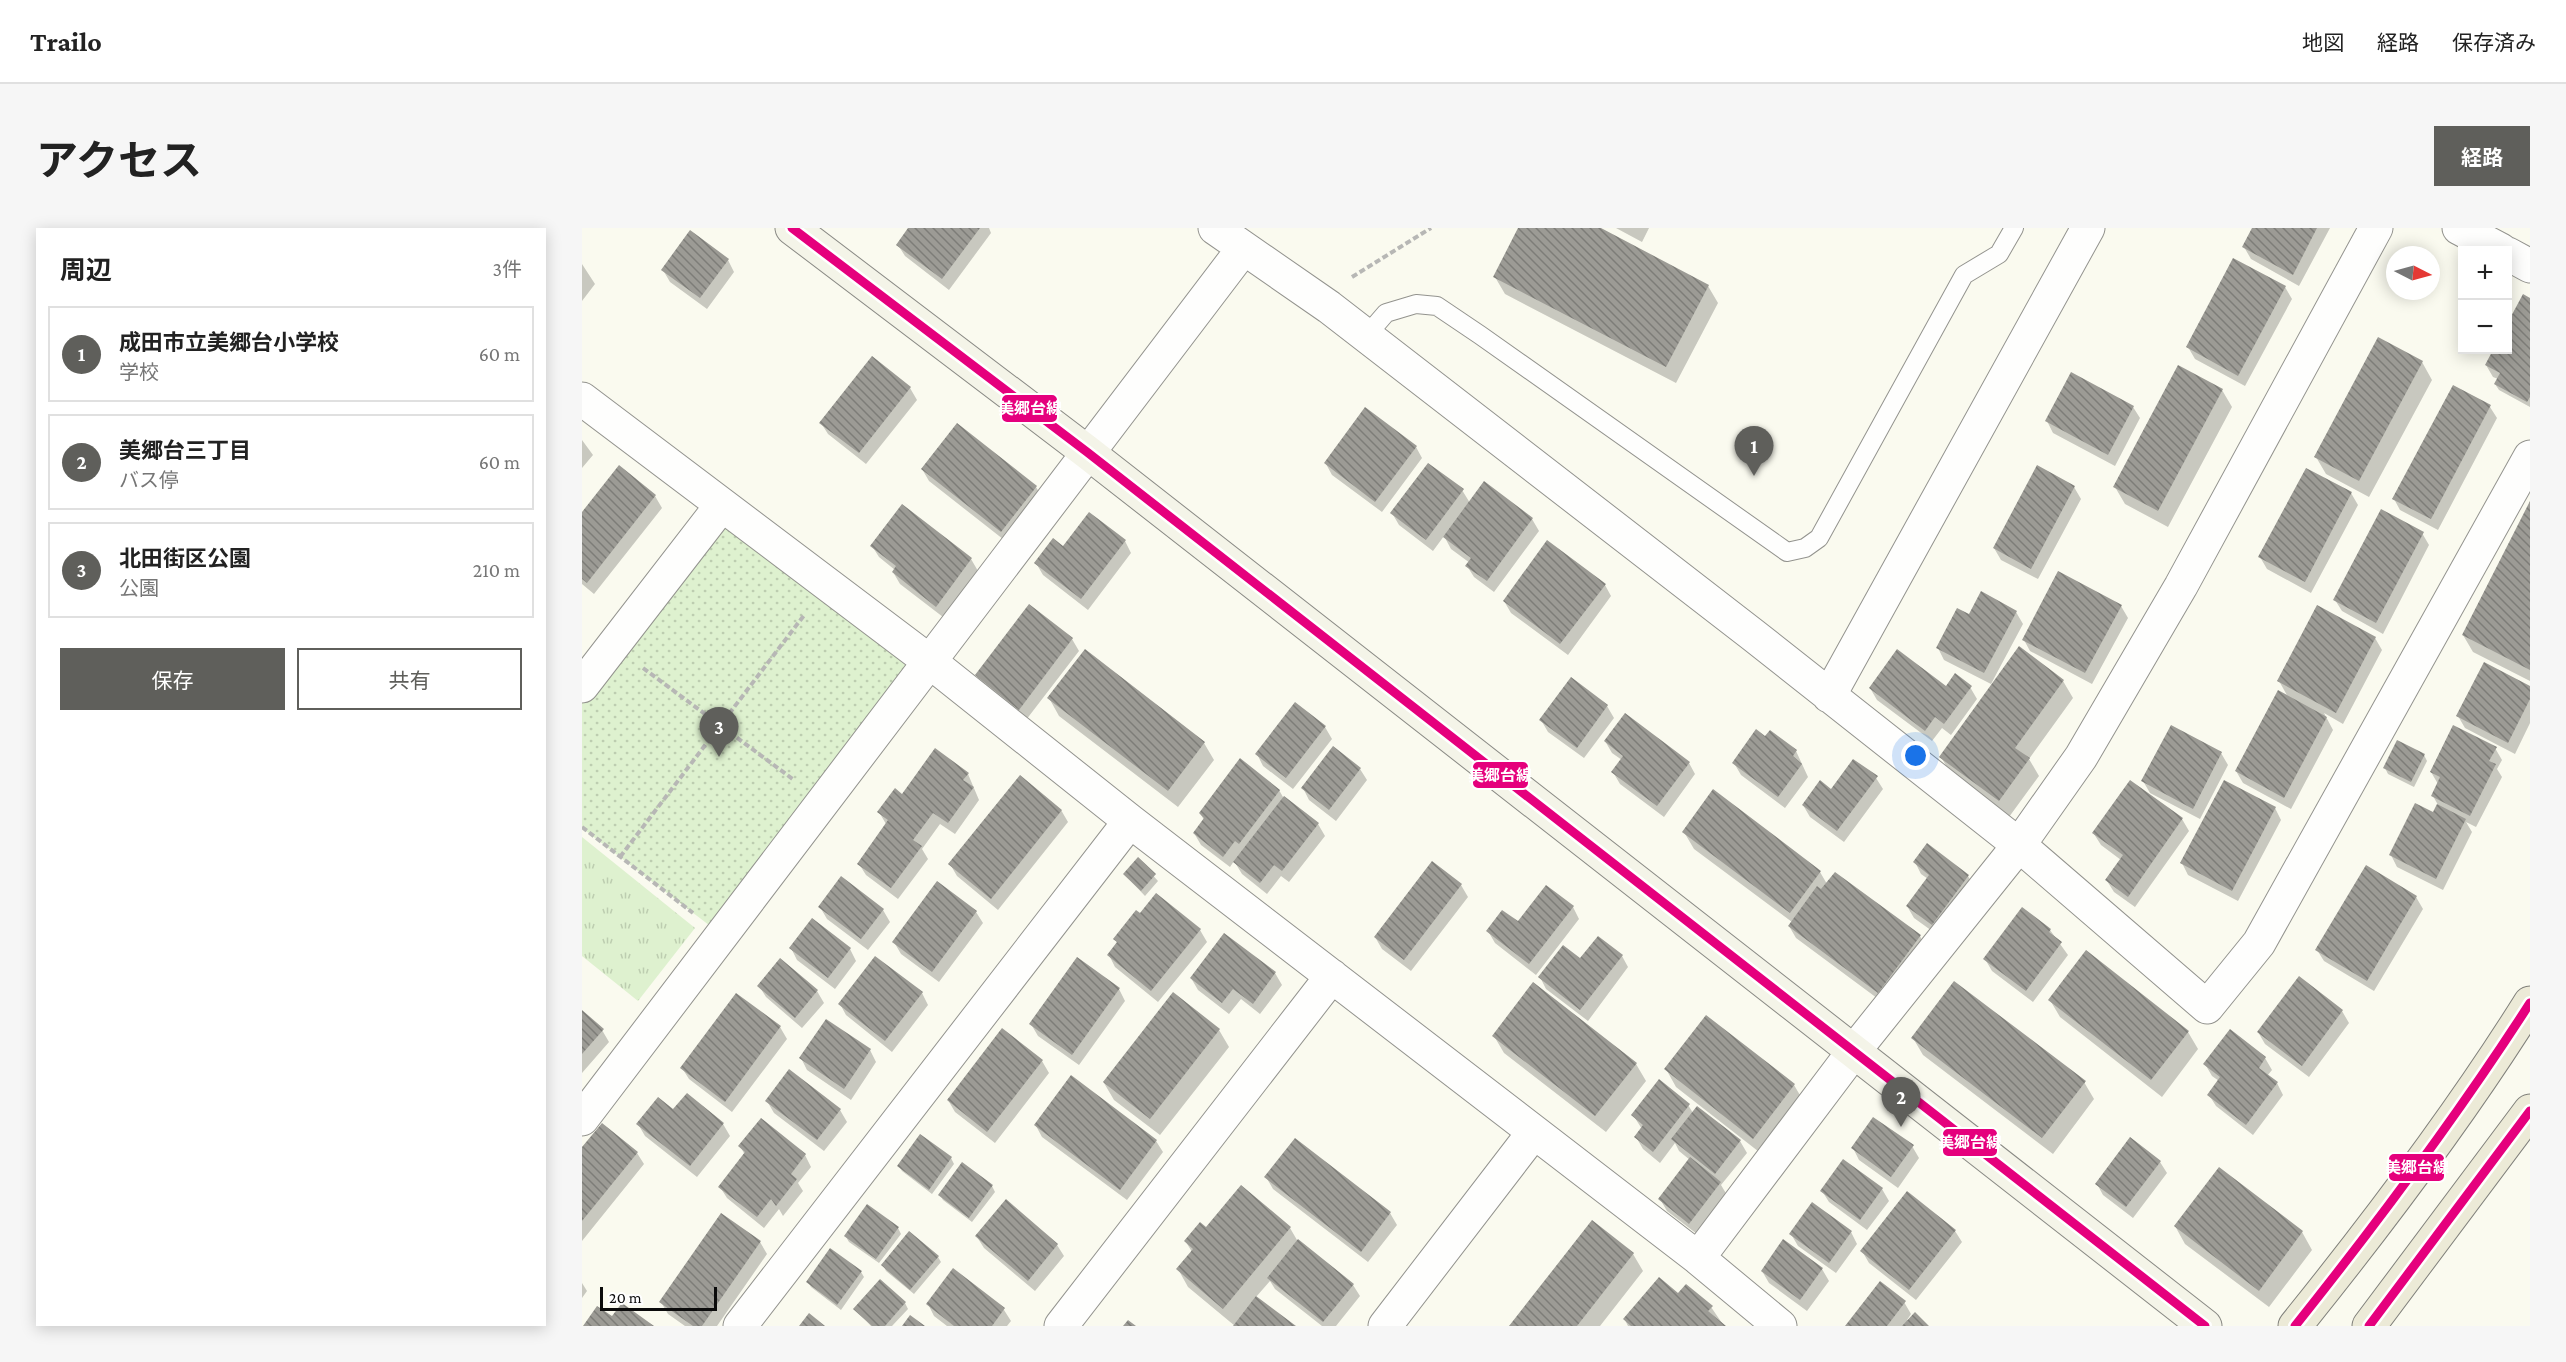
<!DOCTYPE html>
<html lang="ja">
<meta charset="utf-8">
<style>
body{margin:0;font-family:"Crimson Pro","Noto Sans JP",serif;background:#f6f6f6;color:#222}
.controls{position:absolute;right:18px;top:18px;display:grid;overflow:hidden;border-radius:0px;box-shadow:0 3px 15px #0003}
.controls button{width:54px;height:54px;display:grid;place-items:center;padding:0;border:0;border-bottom:2px solid #e0e0e0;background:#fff;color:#222;font:30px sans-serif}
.compass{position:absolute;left:1804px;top:18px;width:54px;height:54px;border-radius:50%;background:#fff;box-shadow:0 3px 15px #0003;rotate:96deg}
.scale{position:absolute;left:18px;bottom:15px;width:117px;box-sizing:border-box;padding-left:6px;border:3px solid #0b0b0b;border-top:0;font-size:16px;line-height:21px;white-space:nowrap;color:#0b0b0b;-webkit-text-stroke:4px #fff;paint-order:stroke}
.you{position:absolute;left:1334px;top:528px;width:21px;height:21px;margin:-15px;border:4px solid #fff;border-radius:50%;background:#1a73e8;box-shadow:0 0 0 9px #1a73e833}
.badge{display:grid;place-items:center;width:39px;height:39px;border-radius:50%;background:#5f5f5b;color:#fff;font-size:20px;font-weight:700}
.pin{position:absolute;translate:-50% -50px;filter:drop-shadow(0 2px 3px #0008)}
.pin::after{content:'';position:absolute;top:32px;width:21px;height:18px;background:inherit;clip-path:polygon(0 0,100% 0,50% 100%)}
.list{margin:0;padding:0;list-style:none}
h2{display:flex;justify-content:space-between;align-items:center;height:78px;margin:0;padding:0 24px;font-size:26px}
h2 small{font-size:20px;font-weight:400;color:#767676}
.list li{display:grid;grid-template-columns:39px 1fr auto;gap:18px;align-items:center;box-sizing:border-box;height:96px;margin:0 12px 12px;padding:0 12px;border:2px solid #e0e0e0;border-radius:0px}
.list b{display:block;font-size:22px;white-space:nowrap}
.list p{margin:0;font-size:20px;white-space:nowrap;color:#767676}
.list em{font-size:20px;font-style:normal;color:#767676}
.actions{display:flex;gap:12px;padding:18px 24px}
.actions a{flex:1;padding:14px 0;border:2px solid #5f5f5b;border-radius:0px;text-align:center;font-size:21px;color:#5f5f5b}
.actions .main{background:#5f5f5b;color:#fff}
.map{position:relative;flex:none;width:1948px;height:1098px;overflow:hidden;border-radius:0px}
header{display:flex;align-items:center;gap:36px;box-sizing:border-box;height:84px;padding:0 30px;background:#fff;border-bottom:2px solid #e0e0e0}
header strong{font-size:28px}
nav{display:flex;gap:33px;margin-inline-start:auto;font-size:21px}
.intro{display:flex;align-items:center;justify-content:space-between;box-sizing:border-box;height:144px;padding:0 36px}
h1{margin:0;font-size:42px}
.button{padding:15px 27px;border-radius:0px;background:#5f5f5b;color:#fff;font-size:21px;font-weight:700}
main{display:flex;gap:36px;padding:0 36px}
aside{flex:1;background:#fff;border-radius:0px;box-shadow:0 3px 15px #0003}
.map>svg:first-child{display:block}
.grass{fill:url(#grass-tufts)}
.park{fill:url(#park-dots)}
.shadow{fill:#0003}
.building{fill:url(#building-back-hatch)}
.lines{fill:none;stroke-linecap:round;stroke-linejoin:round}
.lane-casing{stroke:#93938e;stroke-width:20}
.street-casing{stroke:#93938e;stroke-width:35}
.secondary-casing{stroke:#898984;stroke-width:35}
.primary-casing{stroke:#80807b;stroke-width:35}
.path{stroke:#b7b7b5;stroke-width:4;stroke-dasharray:6 3;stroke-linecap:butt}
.lane{stroke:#fefefd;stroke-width:18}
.street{stroke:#fefefd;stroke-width:33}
.secondary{stroke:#f4f4e8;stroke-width:33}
.primary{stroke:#ecead7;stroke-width:33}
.bus-1-casing{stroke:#fff;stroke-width:14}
.bus-1{stroke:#e5007d;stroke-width:9}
.line-badge{stroke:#fff;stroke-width:2}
.badge-label{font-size:16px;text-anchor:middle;font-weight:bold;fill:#fff}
</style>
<header>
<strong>Trailo</strong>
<nav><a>地図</a><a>経路</a><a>保存済み</a></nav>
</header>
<div class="intro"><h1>アクセス</h1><a class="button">経路</a></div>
<main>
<aside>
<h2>周辺<small>3件</small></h2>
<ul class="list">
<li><span class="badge">1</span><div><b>成田市立美郷台小学校</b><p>学校</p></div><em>60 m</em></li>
<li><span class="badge">2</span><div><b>美郷台三丁目</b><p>バス停</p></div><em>60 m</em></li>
<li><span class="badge">3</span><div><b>北田街区公園</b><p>公園</p></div><em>210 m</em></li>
</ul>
<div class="actions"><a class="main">保存</a><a>共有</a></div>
</aside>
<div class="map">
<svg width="1948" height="1098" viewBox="0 0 1948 1098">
<defs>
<pattern id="grass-tufts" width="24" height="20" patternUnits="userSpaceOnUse" patternTransform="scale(1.5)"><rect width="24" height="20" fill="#def1cf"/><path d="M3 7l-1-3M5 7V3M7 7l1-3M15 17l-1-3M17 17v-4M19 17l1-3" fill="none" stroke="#bdcdb0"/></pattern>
<pattern id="park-dots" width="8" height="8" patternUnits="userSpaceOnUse" patternTransform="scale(1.5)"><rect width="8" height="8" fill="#def1cf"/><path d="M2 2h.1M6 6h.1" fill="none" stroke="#bdcdb0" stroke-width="1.8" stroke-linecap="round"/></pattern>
<pattern id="building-back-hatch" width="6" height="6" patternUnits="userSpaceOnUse" patternTransform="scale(1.5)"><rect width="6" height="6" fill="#9c9b95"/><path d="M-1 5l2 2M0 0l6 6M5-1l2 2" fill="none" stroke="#7d7d78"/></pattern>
</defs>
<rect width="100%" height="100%" fill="#fafaef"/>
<path class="grass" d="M0,609L113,700L56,773L0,728Z"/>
<path class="park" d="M136,281L347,433L140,707L0,600V458Z"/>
<path class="shadow" d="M328,0H407L409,5L367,62L323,28L316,17Z
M938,0H1015L1126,58L1136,75L1094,155L923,66L913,49Z
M1034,0H1067L1060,14Z
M1672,0H1748L1717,58L1669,31L1662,19Z
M146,32L152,44L125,81L88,54L81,42Z
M0,36L13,56L0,73Z
M1703,59L1710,71L1663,158L1613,131L1606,119Z
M1941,68L1948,71V179L1917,162L1913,156L1916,151L1911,149L1904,137L1913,122H1926V97Z
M1840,134L1850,152L1787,269L1744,246L1734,229Z
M328,160L335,172L284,236L246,206L239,195Z
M1640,162L1650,179L1586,299L1543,276L1533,259Z
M1551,179L1558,190L1533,238L1471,205L1465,193Z
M1908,179L1915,190L1856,302L1818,282L1812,271Z
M375,197L454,259L461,271L426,315L347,253L340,241Z
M0,212L11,227L0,240Z
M834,219L840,230L800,284L750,247L744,236Z
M38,239L73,268L80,280L12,366L0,356V286Z
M902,255L950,291L957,303L912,364L892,349L885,338L888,335L869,321L862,308L851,323L817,297L810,285L880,262L888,275Z
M1492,259L1499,271L1456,351L1419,332L1412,320Z
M1769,265L1776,277L1729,365L1685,341L1678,329Z
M1948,276V453L1891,424L1881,407Z
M320,278L389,331L396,343L361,389L318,356L311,344L313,342L297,329L290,318Z
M1840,305L1847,317L1801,406L1760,383L1753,372Z
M543,313L549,325L506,382L461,347L454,335L481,320Z
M1023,357L1029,368L986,427L929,385L922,373Z
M448,378L490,411L497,423L444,492L402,459L395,447Z
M1539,378L1546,390L1510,456L1448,423L1442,412Z
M1434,384L1441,396L1409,456L1362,432L1356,420Z
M1793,410L1800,422L1761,496L1742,485L1751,502L1709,581L1661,555L1654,543L1706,469L1697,453Z
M1481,453L1491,470L1447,531L1457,548L1427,589L1369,546L1359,529Z
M1388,459L1395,471L1369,507L1360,500L1350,513L1295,472L1288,460Z
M1948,459V495L1933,526L1883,500L1876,488Z
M467,470L622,515L632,532L596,579L477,488Z
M1025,478L1032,490L1002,530L966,504L959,492Z
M743,499L750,511L711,561L681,538L675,526Z
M1183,510L1214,523L1226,549L1203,580L1159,547L1152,535Z
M1023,513L1107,535L1113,546L1082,589L1038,556L1031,544L1040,532L1030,525Z
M1913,520L1920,532L1915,541L1920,549L1894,599L1884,594L1890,604L1861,662L1815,639L1809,627L1851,585L1856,577L1851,568L1856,556L1849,544Z
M1639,525L1646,537L1618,591L1568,565L1561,553Z
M1842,527L1845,533L1832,559L1806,546L1803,540Z
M778,541L785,552L754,593L727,572L721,560Z
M386,546L397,572L373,606L358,596L340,621L346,631L316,671L284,647L277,636L304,596L297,584Z
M1294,550L1301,561L1262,614L1228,589L1221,577Z
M1548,554L1600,591L1607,603L1553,679L1532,664L1525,653L1539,632L1519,617L1512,606Z
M697,562L701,569L736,596L743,608L707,654L699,648L685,666L660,646L652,633L648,639L619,617L612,605L622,592L618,585Z
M1693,580L1699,592L1656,673L1606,647L1600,635Z
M479,582L486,594L416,682L375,648L368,636Z
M1102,604L1238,644L1245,656L1338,708L1344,720L1303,776L1214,710L1207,698L1210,694L1112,621Z
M556,631L576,653L563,668L542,646Z
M1333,634L1386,648L1392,659L1357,708L1332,690L1325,678L1346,651L1339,646Z
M850,635L879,657L886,669L829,743L800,721L793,709Z
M575,667L618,702L625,714L576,774L533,739L527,727L536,716L533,711L558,687Z
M1834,669L1841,681L1792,763L1742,733L1735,722Z
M238,679L301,682L308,694L286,722L245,691Z
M991,679L997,691L954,747L913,715L906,703Z
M394,684L401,695L357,754L319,726L312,714Z
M1468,702L1486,727L1451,774L1410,743L1403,731Z
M209,720L268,721L274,733L253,761L215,732Z
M1040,728L1046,739L1006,793L964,761L958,749L998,732Z
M693,745L700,757L678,786L659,771L647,786L616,762L609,750Z
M1717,750L1760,783L1767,795L1727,849L1683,816L1676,804Z
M177,758L235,763L242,775L220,800L184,769Z
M537,761L543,773L497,837L456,808L449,796Z
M340,765L346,777L310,824L264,787L258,776Z
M154,767L198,799L205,811L150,884L107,851L100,840Z
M1468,772L1606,804L1616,821L1580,869L1478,789Z
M0,784L20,802L27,814L0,845Z
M637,802L647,819L578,907L532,872L522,855Z
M912,808L1054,836L1064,853L1024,904L922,825Z
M1331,810L1502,854L1512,871L1471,926L1341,827Z
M288,822L294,834L269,872L225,842L219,830Z
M1683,830L1690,842L1685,848L1695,855L1701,867L1671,907L1634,878L1627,867L1637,853L1630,848L1623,836Z
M460,833L467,845L413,915L373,884L366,872Z
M1084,841L1212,857L1222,874L1181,927L1094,859Z
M105,867L141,896L148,908L115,949L63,908L56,896L91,883Z
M185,873L258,882L265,894L242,923L192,885Z
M1106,877L1111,885L1158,913L1165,925L1139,957L1145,967L1115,1006L1085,983L1078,971L1108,932L1097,923L1093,915L1078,935L1061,921L1054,909L1060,901L1051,887Z
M454,898L574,913L581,924L545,972L460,909Z
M339,908L369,930L372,936L350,966L320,943L317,938Z
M713,912L808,985L815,997L786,1034L691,961L684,949Z
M158,918L223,927L229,939L216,955L221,963L201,988L197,981L182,1000L145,970L138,959L163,927Z
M1330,918L1337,930L1316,960L1277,932L1271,920Z
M0,922L55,925L62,936L0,1013Z
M1578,934L1585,945L1551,990L1521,967L1515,956Z
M1637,941L1720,1004L1730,1022L1687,1079L1603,1016L1593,998Z
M410,958L413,964L390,994L361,972L358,967Z
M1300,961L1307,973L1285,1002L1247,974L1240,963Z
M139,987L178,1014L185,1026L135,1098H103L86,1086L79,1074Z
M316,1000L319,1006L297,1035L267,1014L264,1009Z
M708,1000L715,1012L771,1057L778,1068L754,1098H740L693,1061L688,1053L674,1069L711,1098H653L606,1059L596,1041L610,1024L604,1014L625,1001Z
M1373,1003L1380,1014L1334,1072L1287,1035L1280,1023Z
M1269,1004L1275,1016L1254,1045L1216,1018L1209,1006Z
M395,1009L475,1017L482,1028L453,1063L402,1020Z
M1202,1013L1240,1041L1247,1053L1225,1083L1187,1055L1180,1043Z
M1051,1026L1061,1043L1018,1098H928Z
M356,1029L359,1034L332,1066L304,1043L301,1037Z
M371,1042L422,1082L429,1093L425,1098H365L352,1088L346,1076Z
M279,1044L282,1049L259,1082L229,1059L226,1054Z
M0,1055L5,1063L0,1070Z
M1096,1068L1129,1079L1142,1098H1046L1043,1092Z
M1322,1074L1329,1086L1325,1092L1345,1098H1265Z
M323,1075L326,1081L310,1098H289L273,1081Z"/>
<path class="building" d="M326,0H398L360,51L314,17Z
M936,0H1019L1127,57L1084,139L911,49Z
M1670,0H1735L1711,47L1660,19Z
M108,2L147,31L118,70L79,42Z
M1651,30L1704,58L1656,148L1604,119Z
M1941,66L1948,70V169L1945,174L1912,156L1918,145L1903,137L1911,122H1926V94Z
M1796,109L1841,133L1777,253L1732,229Z
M290,128L329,159L277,225L237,195Z
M1596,137L1641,161L1576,283L1531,259Z
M1489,144L1552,178L1526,227L1463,193Z
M1871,157L1909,177L1849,291L1810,271Z
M783,179L835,218L793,274L742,235Z
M375,195L455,258L419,304L339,241Z
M846,235L882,261L844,312L808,285Z
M37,237L74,267L5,355L0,351V284Z
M1455,237L1493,258L1449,341L1411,320Z
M1724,240L1770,264L1723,354L1676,329Z
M902,253L951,290L905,353L883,338L889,330L861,309Z
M1948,273V442L1880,407Z
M320,276L390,330L354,379L310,344L314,338L288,318Z
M1799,281L1842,304L1794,395L1751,372Z
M507,284L544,312L499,371L452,335L471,310L481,318Z
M965,312L1024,356L978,416L921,373Z
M1476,343L1540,377L1503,445L1440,412Z
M1399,363L1435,383L1402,445L1354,420L1375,380L1387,386Z
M447,376L491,410L437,482L393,447Z
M1735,377L1794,409L1754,485L1695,453Z
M1437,418L1482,452L1433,520L1448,530L1417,573L1357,529Z
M503,421L623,514L586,563L465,470Z
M1315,421L1364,458L1373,445L1390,458L1362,496L1353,489L1343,503L1287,460Z
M1902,434L1948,458V471L1926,515L1874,488Z
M989,449L1026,477L995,520L957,492Z
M1696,462L1745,489L1702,570L1653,543Z
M713,474L744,498L704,550L673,526Z
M1043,485L1108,534L1075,578L1029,544L1041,528L1022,513Z
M1589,497L1640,524L1611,581L1559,553Z
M1871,497L1915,519L1907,533L1914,536L1888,588L1849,568L1858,549L1848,544Z
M1174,501L1183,508L1188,502L1215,522L1211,528L1220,536L1196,569L1150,535Z
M1815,512L1843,526L1829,554L1801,540Z
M751,518L779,540L747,582L719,560Z
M353,520L387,545L381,552L392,559L366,595L351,585L331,612L340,618L309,660L275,636L306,592L295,584L313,560L320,566Z
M658,530L698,562L657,616L653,613L641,629L611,605L622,590L617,585Z
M1271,531L1296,548L1255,603L1220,577L1238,552L1249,561Z
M438,547L480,582L409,671L366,636Z
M1548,552L1601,590L1546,669L1523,652L1541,627L1510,605Z
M1642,552L1694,579L1650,663L1598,635Z
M1131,561L1239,643L1208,685L1100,604Z
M702,568L737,595L700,643L692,637L678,655L651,634Z
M1833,575L1851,584L1855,576L1884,591L1854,651L1807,627Z
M1345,615L1387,647L1350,697L1324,678L1347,647L1331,634Z
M556,629L574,646L559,663L541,646Z
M850,633L880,656L822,732L792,709Z
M1784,637L1835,668L1785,753L1733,722Z
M1253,644L1339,707L1296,765L1206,698L1235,658L1239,661Z
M259,648L302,681L279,711L236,679Z
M355,653L395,683L350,744L310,714Z
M964,657L992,678L947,736L904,703L920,682L936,693Z
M574,665L619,701L569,763L525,727L535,714L531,711L554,682L558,685Z
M1440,679L1469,701L1467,704L1480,714L1444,763L1401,731Z
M230,690L269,720L246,750L207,720Z
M642,705L694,744L671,776L651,761L640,775L608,750Z
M1016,708L1041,727L998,782L956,749L981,717L998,730Z
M1504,722L1607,803L1569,852L1466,772Z
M293,728L341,764L303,813L256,776Z
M495,729L538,760L490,827L447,796Z
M198,730L236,762L213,790L175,758Z
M1717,748L1761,782L1720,838L1675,804Z
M1372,753L1504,853L1460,910L1329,810Z
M951,754L1055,835L1013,888L910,808Z
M591,764L638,801L568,891L521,854Z
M154,765L199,798L143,874L98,840Z
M0,782L22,801L0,826Z
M1124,787L1213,856L1171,911L1082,841Z
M244,791L289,821L262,861L217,830Z
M420,800L461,832L405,904L365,872Z
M1648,801L1684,829L1677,840L1696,854L1664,897L1625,867L1638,849L1621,836Z
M207,841L259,881L235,912L183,873Z
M489,847L575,912L538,962L452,897Z
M1077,851L1108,876L1071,924L1052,909L1061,897L1049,887Z
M105,865L142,895L108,938L54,896L76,869L91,881Z
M1115,878L1159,912L1133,946L1089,911Z
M1291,889L1332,917L1309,949L1269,920Z
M179,890L224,926L209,946L215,951L194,978L189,971L175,989L136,959L163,924L156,918Z
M20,895L56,924L0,993V919Z
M338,906L370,929L347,962L315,938Z
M1548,909L1579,933L1544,979L1513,956Z
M713,910L809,984L779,1024L682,949Z
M1108,929L1139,954L1107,996L1076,971Z
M1261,931L1301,960L1278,992L1238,963Z
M380,934L411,957L387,990L356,967Z
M1637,939L1721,1003L1677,1063L1592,998Z
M659,957L709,999L641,1081L594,1041L611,1021L602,1013L618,994L624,999Z
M1325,963L1374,1002L1327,1062L1278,1023Z
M424,971L476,1016L446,1053L393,1008Z
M1230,974L1270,1003L1247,1035L1207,1006Z
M285,976L317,999L294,1031L262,1008Z
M139,985L179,1013L120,1098H111L77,1074Z
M1010,992L1052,1025L995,1098H927Z
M327,1003L357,1028L328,1062L299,1037Z
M716,1011L772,1056L741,1094L685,1050Z
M1201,1011L1241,1040L1218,1072L1179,1043Z
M248,1020L280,1043L255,1077L224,1054Z
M371,1040L423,1080L410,1098H372L344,1076Z
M1077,1049L1096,1065L1104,1056L1131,1078L1126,1083L1144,1098H1049L1041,1091Z
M298,1051L324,1074L303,1098H290L271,1081Z
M1298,1053L1324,1073L1305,1098H1263Z
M674,1068L714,1098H651Z
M40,1075L72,1098H1L15,1078L30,1088Z
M1333,1084L1347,1098H1320Z
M227,1085L243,1098H217Z
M328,1087L343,1098H320Z
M546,1092L554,1098H541Z"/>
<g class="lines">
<g class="lane-casing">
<path id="lane" d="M785,107L804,85L834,76L855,78L898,107L1205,324L1223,320L1237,310L1382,47L1417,26L1432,0"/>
</g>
<g class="street-casing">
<path id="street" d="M633,0L747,79L1171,407L1437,617L1625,779L1677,715L1948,229
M1877,0L1919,22
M1926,26L1948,38
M0,171L347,433L548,593L1116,1030L1198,1098
M0,458L139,278
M1247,468L1506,0
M0,891L661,21
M1116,1030L1272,823L1437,617L1499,529L1599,358L1794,0
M158,1098L548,593
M479,1098L750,748
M803,1098L952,904"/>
</g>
<g class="secondary-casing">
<path id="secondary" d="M210,0L505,224L1623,1098"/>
</g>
<g class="primary-casing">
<path id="primary" d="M1713,1098C1796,995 1878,887 1948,775
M1787,1098L1948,883"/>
</g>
<path class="path" d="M770,49L849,0
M61,440L212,552
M0,599L111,685
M38,629L223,386"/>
<use href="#lane" class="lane"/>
<use href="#street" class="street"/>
<use href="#secondary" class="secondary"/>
<use href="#primary" class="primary"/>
<g class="bus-1-casing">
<path id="bus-1" d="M210,0L505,224L1623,1098
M1713,1098C1796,994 1876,887 1948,775
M1787,1098L1948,883"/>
</g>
<use href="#bus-1" class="bus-1"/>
</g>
<g class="line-badge">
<rect x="419" y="166" width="57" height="29" rx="6" fill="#e5007d"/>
<rect x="890" y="533" width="57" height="28" rx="6" fill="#e5007d"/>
<rect x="1360" y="900" width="56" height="29" rx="6" fill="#e5007d"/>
<rect x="1806" y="925" width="57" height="29" rx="6" fill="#e5007d"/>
</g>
<g class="badge-label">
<text x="448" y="186">美郷台線</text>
<text x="918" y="553">美郷台線</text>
<text x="1388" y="920">美郷台線</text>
<text x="1835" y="945">美郷台線</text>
</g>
</svg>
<div class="controls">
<button>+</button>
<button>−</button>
</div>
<svg class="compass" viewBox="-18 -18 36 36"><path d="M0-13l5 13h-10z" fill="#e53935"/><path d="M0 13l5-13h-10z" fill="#767676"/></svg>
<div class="scale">20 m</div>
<div class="you"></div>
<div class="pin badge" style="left:1172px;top:248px">1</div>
<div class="pin badge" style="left:1319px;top:899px">2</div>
<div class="pin badge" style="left:137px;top:529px">3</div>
</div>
</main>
